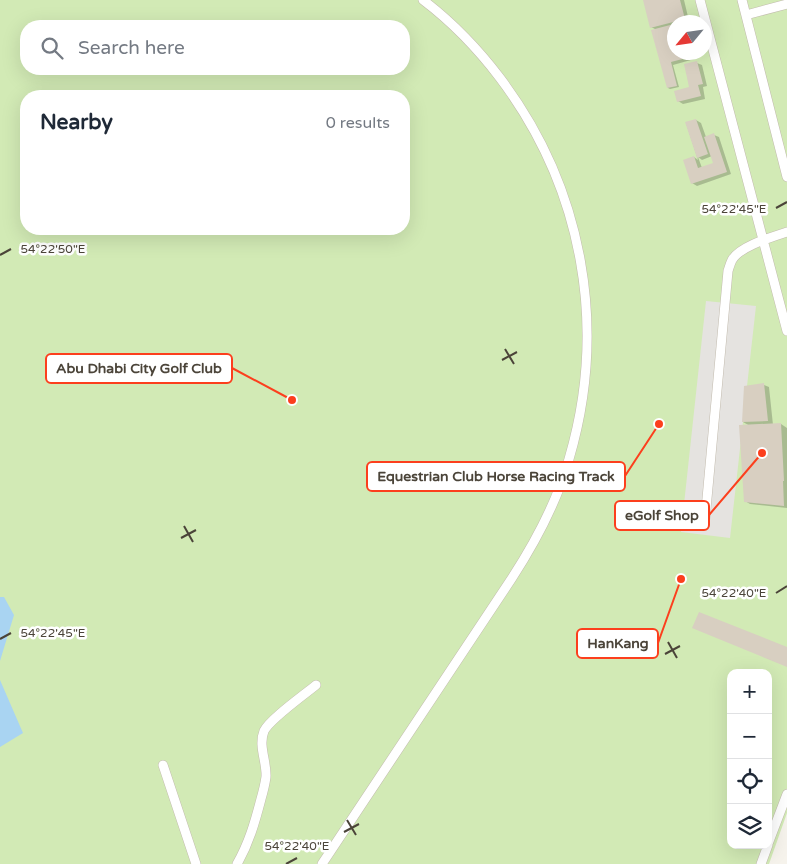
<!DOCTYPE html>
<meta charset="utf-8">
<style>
body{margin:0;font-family:"Varela Round",sans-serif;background:#f2f2f3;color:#1f2937}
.controls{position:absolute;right:15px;bottom:15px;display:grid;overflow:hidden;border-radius:10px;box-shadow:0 5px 20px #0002}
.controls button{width:45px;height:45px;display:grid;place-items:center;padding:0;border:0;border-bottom:1px solid #e0e1e3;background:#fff;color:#1f2937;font:25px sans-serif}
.compass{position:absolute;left:667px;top:15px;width:45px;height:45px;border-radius:50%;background:#fff;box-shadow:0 5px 20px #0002;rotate:241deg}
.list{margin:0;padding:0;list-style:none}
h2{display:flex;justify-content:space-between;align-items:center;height:65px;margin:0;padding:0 20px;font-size:21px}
h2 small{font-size:16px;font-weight:400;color:#747a83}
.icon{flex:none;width:28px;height:28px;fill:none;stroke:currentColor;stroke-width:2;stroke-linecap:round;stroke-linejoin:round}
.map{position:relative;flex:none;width:787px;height:864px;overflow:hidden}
.search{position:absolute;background:#fff;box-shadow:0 5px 20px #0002;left:20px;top:20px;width:390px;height:55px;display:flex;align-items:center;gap:12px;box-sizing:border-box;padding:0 18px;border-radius:20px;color:#747a83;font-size:19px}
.panel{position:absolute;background:#fff;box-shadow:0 5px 20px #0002;left:20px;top:90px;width:390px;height:145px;border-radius:20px}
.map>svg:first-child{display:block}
.green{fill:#d2eab5;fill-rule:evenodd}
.parking{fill:#e5e3e0}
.water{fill:#a9d4f2}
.shadow{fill:#0003;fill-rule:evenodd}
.building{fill:#d8cfc1}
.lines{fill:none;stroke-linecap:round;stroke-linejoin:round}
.lane-casing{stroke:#c2bbae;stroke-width:10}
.lane{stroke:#fff;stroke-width:9}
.ticks{fill:none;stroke:#4b4439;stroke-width:2}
.ticks-label{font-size:12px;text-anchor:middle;fill:#4b4439;stroke:#fff;stroke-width:5;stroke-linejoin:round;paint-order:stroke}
.leader{fill:none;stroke:#fc3f1d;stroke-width:2}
.callout-dot{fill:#fc3f1d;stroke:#fff;stroke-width:2}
.callout{fill:#fff;stroke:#fc3f1d;stroke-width:2}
.callout-label{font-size:14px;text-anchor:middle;font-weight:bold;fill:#4b4439}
</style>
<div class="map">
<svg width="787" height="864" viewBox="0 0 787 864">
<rect width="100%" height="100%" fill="#f6f3ec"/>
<path class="green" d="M0,0H787V813L769,864H0ZM674,22H704V52H674ZM26,26H404V69H26ZM26,96H404V229H26ZM731,673H768V845H731Z"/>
<path class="parking" d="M706,301L756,306L730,538L681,532Z"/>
<path class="water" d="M0,597H4L14,615L0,661Z
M0,680L23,733L0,747Z"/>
<path class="shadow" d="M644,0H684L689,21L674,22V52H697L698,58L673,65L679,87L670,89L668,88L657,30L651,27Z
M697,63L702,65L707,86L703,87L705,99L683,104L678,101L691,88Z
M696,120L701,123L706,137L714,135L719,137L731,174L697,186L692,183L694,157L698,160L686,123ZM712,156L715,164L702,168L698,157L702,160Z
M764,385L769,387L773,425L781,424L787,428V508L750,504L745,501L750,426L743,422Z"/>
<path class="building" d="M643,0H680L685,19L650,28Z
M674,24V52H693L694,56L671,62L677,86L667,88L651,30Z
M697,61L703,84L698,85L701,96L677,102L674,91L689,87L684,64Z
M696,119L708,154L697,158L685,122Z
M714,133L727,172L691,184L683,160L694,156L698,168L713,163L704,137Z
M764,383L768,421L742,422L744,386Z
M781,423L784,481H783L784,506L744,502L739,425Z
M699,612L787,647V667L692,628Z"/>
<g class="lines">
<g class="lane-casing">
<path id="lane" d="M700,0L787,331
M742,0L787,177
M746,15L787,4
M705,520L728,271C729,268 730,264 732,260C740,246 772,237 787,232
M163,765L196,864
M768,844L787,794
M237,864C249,843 255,822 261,799C263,792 265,784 266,777C267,762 258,746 264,731C270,719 304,695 316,685
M322,864L512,578C536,541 557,502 569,459C608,327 583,188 500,78C478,49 452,22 423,0
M761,864L768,845"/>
</g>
<use href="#lane" class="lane"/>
</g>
<path class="ticks" d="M776,208L787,202M0,255L11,249M505,349L514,364M502,360L517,352M184,526L193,542M181,538L196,530M776,593L787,586M0,639L11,633M668,642L677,658M665,654L680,646M347,820L356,835M344,832L359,824M286,864L297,858"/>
<g class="ticks-label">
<text x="734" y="213">54°22'45"E</text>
<text x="53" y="253">54°22'50"E</text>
<text x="734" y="597">54°22'40"E</text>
<text x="53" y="637">54°22'45"E</text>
<text x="297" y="850">54°22'40"E</text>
</g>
<path class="leader" d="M292 400L232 368M659 424L625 476M762 453L709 515M681 579L658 643"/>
<g class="callout-dot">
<circle cx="292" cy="400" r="5"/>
<circle cx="659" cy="424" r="5"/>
<circle cx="762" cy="453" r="5"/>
<circle cx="681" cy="579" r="5"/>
</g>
<g class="callout">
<rect x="46" y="354" width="186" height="29" rx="5"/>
<rect x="367" y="462" width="258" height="29" rx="5"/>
<rect x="615" y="501" width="94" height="29" rx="5"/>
<rect x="577" y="629" width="81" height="29" rx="5"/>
</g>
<g class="callout-label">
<text x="139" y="373">Abu Dhabi City Golf Club</text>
<text x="496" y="481">Equestrian Club Horse Racing Track</text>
<text x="662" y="520">eGolf Shop</text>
<text x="618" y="648">HanKang</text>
</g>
</svg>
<div class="controls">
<button>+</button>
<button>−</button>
<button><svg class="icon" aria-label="locate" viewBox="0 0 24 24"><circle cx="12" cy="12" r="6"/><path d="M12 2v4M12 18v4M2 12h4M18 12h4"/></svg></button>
<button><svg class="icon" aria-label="layers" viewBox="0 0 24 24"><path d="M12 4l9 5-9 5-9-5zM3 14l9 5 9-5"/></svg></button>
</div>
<svg class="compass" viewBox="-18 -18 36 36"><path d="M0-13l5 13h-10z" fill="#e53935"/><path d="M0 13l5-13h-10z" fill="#747a83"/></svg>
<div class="search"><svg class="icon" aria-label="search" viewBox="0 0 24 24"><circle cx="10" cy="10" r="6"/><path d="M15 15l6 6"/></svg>Search here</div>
<section class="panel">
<h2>Nearby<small>0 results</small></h2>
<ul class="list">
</ul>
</section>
</div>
